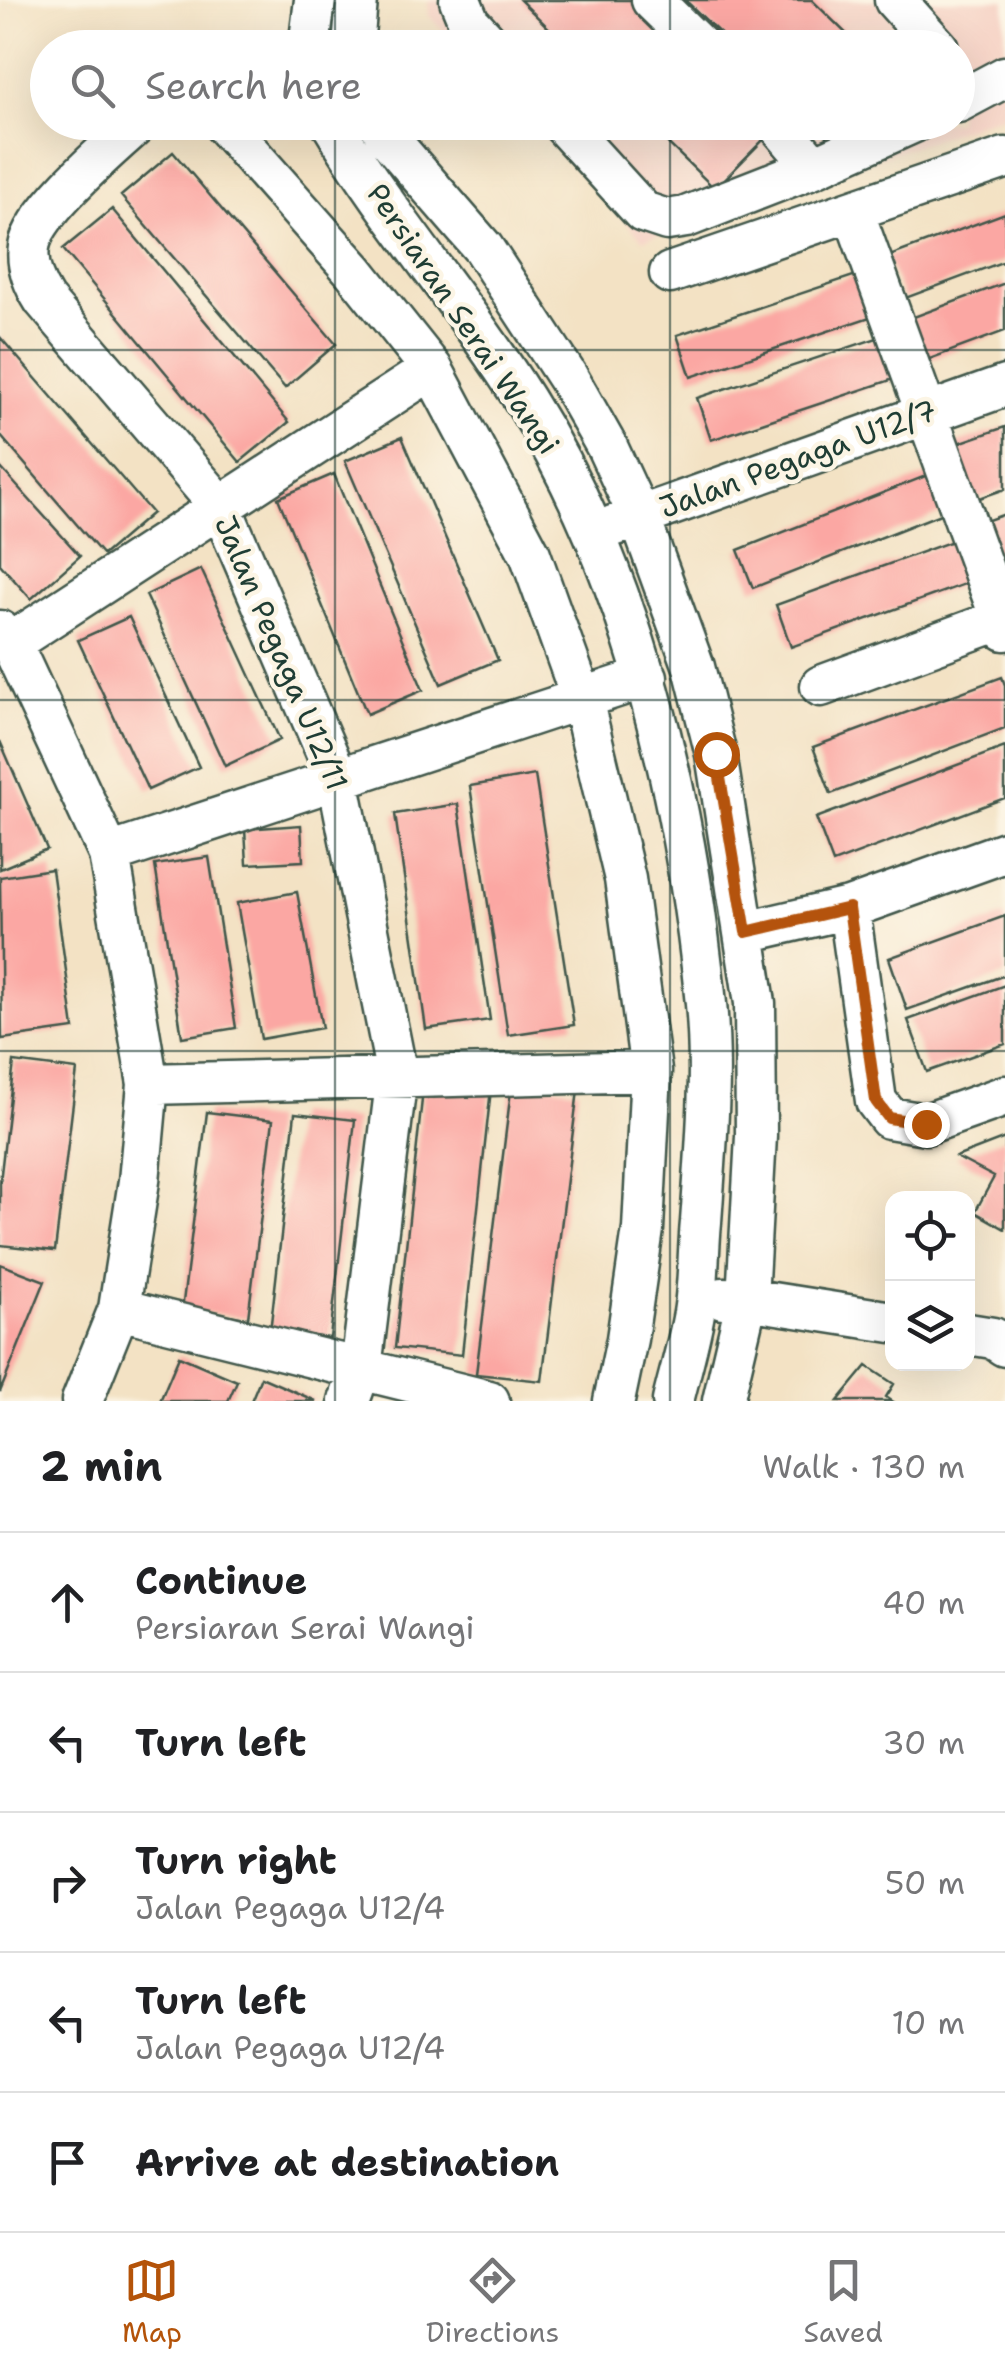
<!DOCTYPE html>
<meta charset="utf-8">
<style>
body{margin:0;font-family:"Shantell Sans",sans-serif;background:#f6f6f6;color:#202124}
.controls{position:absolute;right:30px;bottom:30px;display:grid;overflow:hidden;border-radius:20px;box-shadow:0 10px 40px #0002}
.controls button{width:90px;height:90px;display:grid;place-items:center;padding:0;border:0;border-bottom:2px solid #e0e0e0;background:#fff;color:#202124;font:50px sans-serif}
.stop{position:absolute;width:30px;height:30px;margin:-22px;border:8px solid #b45309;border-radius:50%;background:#fff}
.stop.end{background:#b45309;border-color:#fff;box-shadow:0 2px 10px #0008}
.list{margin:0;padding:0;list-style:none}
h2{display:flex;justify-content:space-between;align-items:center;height:130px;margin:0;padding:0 40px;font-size:42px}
h2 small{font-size:32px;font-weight:400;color:#757577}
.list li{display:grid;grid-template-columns:65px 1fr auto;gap:30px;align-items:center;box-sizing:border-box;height:140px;padding:0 40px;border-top:2px solid #e0e0e0}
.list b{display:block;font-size:38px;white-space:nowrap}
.list p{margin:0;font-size:32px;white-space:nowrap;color:#757577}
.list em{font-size:32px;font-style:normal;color:#757577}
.icon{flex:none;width:55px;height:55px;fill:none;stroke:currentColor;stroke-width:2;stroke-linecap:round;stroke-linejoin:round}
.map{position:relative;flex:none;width:1005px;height:1401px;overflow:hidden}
.search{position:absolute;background:#fff;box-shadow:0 10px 40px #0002;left:30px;right:30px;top:30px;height:110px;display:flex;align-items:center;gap:25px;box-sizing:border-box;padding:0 35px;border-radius:55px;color:#757577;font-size:38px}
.sheet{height:830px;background:#fff}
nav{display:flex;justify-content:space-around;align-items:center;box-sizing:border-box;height:140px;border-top:2px solid #e0e0e0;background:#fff;font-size:28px;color:#757577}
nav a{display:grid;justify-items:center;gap:5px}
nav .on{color:#b45309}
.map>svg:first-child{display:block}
.built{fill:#f6d2c5}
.building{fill:#fba7a3}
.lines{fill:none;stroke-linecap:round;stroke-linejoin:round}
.minor-casing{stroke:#3f564a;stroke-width:45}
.minor{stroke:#fff;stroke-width:40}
.route{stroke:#b45309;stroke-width:12}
.grid{fill:none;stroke:#1f3d34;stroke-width:2.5;stroke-opacity:0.55}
.labels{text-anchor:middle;stroke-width:9;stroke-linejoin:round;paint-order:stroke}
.street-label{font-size:30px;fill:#1f3d34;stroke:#fcf5e5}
</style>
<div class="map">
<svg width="1005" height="1401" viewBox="0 0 1005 1401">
<rect width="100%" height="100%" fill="#fcf5e5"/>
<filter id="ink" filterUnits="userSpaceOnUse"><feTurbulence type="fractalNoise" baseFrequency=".01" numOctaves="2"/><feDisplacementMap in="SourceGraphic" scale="20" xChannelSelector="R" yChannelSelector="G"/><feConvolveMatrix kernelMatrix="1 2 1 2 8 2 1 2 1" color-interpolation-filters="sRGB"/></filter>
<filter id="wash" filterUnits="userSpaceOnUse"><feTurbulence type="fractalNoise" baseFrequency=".0048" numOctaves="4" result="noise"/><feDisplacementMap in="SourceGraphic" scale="40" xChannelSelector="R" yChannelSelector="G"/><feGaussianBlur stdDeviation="2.25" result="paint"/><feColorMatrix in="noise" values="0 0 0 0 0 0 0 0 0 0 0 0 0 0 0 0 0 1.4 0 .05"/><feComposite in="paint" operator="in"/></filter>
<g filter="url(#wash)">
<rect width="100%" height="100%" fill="#f3e2c4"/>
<path class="built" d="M428,0H1005V114L643,240L531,123L958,122V48L459,47L429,16Z"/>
<g id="blocks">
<path class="building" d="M520,0H639L688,48H569Z
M685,0H812L861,48H735Z
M646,122H765L773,130L715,189Z
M813,122H858L836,145Z
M173,152L336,344L285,388L121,196Z
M112,209L289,422L240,462L63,249Z
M1005,213V261L903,299L887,257Z
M865,272L879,314L691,377L677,335Z
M1005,283V331L927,360L911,318Z
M886,335L900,377L711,440L697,398Z
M0,337L152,513L103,555L0,435Z
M1005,427V489L963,504L944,448Z
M402,437L498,660L441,684L345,461Z
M0,467L80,556L31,599L0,564Z
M933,473L948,511L753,588L738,550Z
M334,474L423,690L367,714L278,498Z
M1005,514V567L993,571L977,524Z
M955,540L970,582L791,647L776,605Z
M201,569L280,740L225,766L146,595Z
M129,617L199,767L148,790L78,640Z
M1002,677L1005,685V728L831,794L813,747Z
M0,741L47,849L0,869Z
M1005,747V798L833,863L816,818Z
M535,775L574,1025L508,1035L470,786Z
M458,804L490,1020L426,1029L395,814Z
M301,825L303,861L247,864L245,829Z
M209,857L236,1028L182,1037L155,865Z
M52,869L74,1029L2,1039L0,877Z
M297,892L322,1028L261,1039L237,903Z
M1005,916V975L907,1010L889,958Z
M1005,985V1044L927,1072L908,1020Z
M14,1062L77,1070L55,1251L0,1245V1182Z
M424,1081L491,1089L462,1355L395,1348Z
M512,1082L578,1090L542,1381L476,1374Z
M207,1112L273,1120L248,1318L182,1310Z
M295,1113L355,1120L330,1338L270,1332Z
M1005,1138V1229L975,1212L994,1177L956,1157Z
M0,1264L45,1281L0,1392Z
M179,1356L237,1381L228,1401H160Z
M867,1366L894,1384L886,1397L892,1401H838Z
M261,1377L316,1401H251Z"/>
</g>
</g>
<g filter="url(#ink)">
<use href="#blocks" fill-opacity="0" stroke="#3f564a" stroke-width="2.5"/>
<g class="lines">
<g class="minor-casing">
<path id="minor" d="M460,0L469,22L493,48
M652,0L701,48
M895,0L938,48
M309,48L315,0
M353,48L357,0
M958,102L1005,77
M139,122C111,147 34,212 29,247C26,266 34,284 44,300L221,507L338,779L397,1075L361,1368L349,1401
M222,122L354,271L432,369L530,554L582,699L625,879L651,1071L643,1229L627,1339L614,1401
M331,122C389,219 465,305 525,401C634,574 686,802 706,1004C713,1076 706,1151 701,1222C698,1252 699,1283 694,1313C689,1342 680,1372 673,1401
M379,122L387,137L483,248L568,378L607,447L639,516L694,667L716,754L755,1003L756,1136L747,1299L723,1401
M561,122L643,212L667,220L686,217L814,167L914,122
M776,122L814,167
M853,211L1005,630
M670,273L1005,158
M613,526L1005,386
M0,631L11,643L109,854L148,1084L139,1181L119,1309L82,1401
M11,643L432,369
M821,686L1005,618
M109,854L647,677
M849,908L876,1101L889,1118L926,1124L1005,1096
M746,932L849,908L1005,852
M148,1084L651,1071
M723,1298L747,1299L892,1322
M119,1309L489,1401
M968,1334L993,1338L1005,1346"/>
</g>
<use href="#minor" class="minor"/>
</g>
</g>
<g class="lines" filter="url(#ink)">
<path class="route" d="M716,754L746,932L849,908L876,1101L889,1118L926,1124"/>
</g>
<path class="grid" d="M335,0V48M670,0V48M335,122V1401M670,122V1401M0,350H1005M0,700H1005M0,1051H1005"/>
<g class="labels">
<g class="street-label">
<text transform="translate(463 319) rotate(56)" y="10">Persiaran Serai Wangi</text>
<text transform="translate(798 459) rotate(-20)" y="10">Jalan Pegaga U12/7</text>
<text transform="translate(281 653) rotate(67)" y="10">Jalan Pegaga U12/11</text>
</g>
</g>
</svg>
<div class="controls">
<button><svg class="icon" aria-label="locate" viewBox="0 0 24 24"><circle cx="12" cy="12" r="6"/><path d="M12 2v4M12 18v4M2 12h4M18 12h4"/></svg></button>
<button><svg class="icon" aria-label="layers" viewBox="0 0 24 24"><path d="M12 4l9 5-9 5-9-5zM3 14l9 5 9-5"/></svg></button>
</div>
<div class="stop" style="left:716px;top:754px"></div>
<div class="stop end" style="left:926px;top:1124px"></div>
<div class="search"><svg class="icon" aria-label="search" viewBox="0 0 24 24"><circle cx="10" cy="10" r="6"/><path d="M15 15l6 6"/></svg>Search here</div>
</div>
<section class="sheet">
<h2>2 min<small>Walk · 130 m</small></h2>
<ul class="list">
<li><svg class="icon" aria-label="ahead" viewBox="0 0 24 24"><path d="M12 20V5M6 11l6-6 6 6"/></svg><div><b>Continue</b><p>Persiaran Serai Wangi</p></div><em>40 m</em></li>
<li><svg class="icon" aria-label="left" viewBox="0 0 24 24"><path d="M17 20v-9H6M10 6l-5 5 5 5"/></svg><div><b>Turn left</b></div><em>30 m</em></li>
<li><svg class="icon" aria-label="right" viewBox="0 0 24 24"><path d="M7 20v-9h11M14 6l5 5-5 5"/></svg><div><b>Turn right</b><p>Jalan Pegaga U12/4</p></div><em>50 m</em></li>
<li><svg class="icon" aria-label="left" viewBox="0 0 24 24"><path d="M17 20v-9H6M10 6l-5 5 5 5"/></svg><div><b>Turn left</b><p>Jalan Pegaga U12/4</p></div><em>10 m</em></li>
<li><svg class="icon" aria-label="arrive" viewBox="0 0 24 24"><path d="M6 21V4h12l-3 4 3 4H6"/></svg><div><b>Arrive at destination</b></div></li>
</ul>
</section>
<nav>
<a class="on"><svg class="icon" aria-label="map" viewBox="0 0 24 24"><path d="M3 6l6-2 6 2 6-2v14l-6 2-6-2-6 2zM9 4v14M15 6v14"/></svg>Map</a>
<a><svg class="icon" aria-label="directions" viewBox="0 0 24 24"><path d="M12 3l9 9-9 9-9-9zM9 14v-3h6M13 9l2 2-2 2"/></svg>Directions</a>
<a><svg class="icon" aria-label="saved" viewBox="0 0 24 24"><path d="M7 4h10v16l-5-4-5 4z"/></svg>Saved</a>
</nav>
